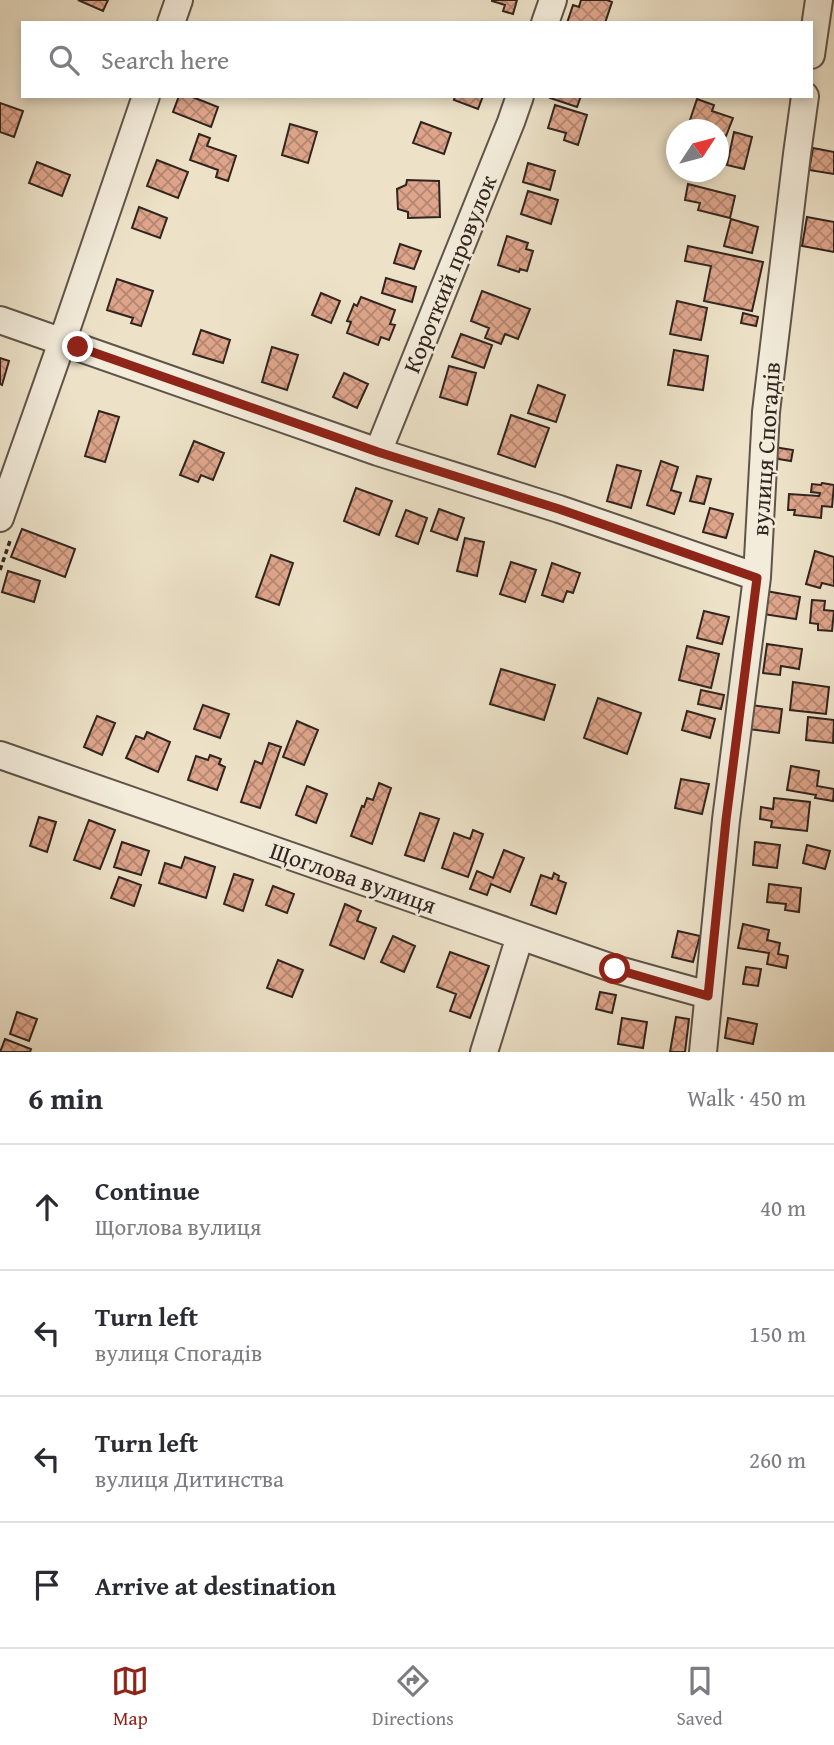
<!DOCTYPE html>
<meta charset="utf-8">
<style>
body{margin:0;font-family:"Gentium Book Plus",serif;background:#f2f2f3;color:#2b2b33}
.compass{position:absolute;left:666px;top:119px;width:63px;height:63px;border-radius:50%;background:#fff;box-shadow:0 4px 10px #0003;rotate:54deg}
.stop{position:absolute;width:21px;height:21px;margin:-16px;border:5px solid #8f2418;border-radius:50%;background:#fff}
.stop.end{background:#8f2418;border-color:#fff;box-shadow:0 2px 7px #0008}
.list{margin:0;padding:0;list-style:none}
h2{display:flex;justify-content:space-between;align-items:center;height:91px;margin:0;padding:0 28px;font-size:30px}
h2 small{font-size:23px;font-weight:400;color:#7c7c81}
.list li{display:grid;grid-template-columns:46px 1fr auto;gap:21px;align-items:center;box-sizing:border-box;height:126px;padding:0 28px;border-top:2px solid #e1e1e2}
.list b{display:block;font-size:26px;white-space:nowrap}
.list p{margin:0;font-size:23px;white-space:nowrap;color:#7c7c81}
.list em{font-size:23px;font-style:normal;color:#7c7c81}
.icon{flex:none;width:38px;height:38px;fill:none;stroke:currentColor;stroke-width:2;stroke-linecap:round;stroke-linejoin:round}
.map{position:relative;flex:none;width:834px;height:1052px;overflow:hidden}
.search{position:absolute;background:#fff;box-shadow:0 4px 10px #0003;left:21px;right:21px;top:21px;height:77px;display:flex;align-items:center;gap:18px;box-sizing:border-box;padding:0 24px;border-radius:0px;color:#7c7c81;font-size:26px}
.sheet{height:595px;background:#fff}
nav{display:flex;justify-content:space-around;align-items:center;box-sizing:border-box;height:98px;border-top:2px solid #e1e1e2;background:#fff;font-size:19px;color:#7c7c81}
nav a{display:grid;justify-items:center;gap:4px}
nav .on{color:#8f2418}
.map>svg:first-child{display:block}
.building{fill:url(#building-cross-hatch);stroke:#31241f;stroke-width:2}
.lines{fill:none;stroke-linecap:round;stroke-linejoin:round}
.minor-casing{stroke:#605449;stroke-width:30}
.path{stroke:#31241f;stroke-width:3.5;stroke-dasharray:5 3.5;stroke-linecap:butt}
.minor{stroke:#f3ecdb;stroke-width:26}
.route{stroke:#8f2418;stroke-width:9}
.labels{text-anchor:middle;stroke-width:5;stroke-linejoin:round;paint-order:stroke}
.street-label{font-size:24px;fill:#31241f;stroke:#f3ecdb}
</style>
<div class="map">
<svg width="834" height="1052" viewBox="0 0 834 1052">
<defs>
<pattern id="building-cross-hatch" width="8" height="8" patternUnits="userSpaceOnUse" patternTransform="scale(1.75)"><rect width="8" height="8" fill="#dea58b"/><path d="M0 0l8 8M0 8l8-8" fill="none" stroke="#b58671"/></pattern>
</defs>
<rect width="100%" height="100%" fill="#ede2c8"/>
<filter id="stains"><feTurbulence type="fractalNoise" baseFrequency=".00286" numOctaves="4"/><feColorMatrix values="0 0 0 0 .2 0 0 0 0 .09 0 0 0 0 .02 0 0 0 .5 -.17"/></filter>
<radialGradient id="worn" r=".72"><stop offset=".6" stop-color="#630" stop-opacity="0"/><stop offset="1" stop-color="#630" stop-opacity=".3"/></radialGradient>
<path class="building" d="M78,0H108L103,11Z
M492,0H517L513,14L503,11L505,5L492,1Z
M581,0H607L612,2L605,23H567L573,5L579,7Z
M179,96H190L218,107L211,127L173,112Z
M455,96H483L478,109L454,100Z
M551,96H581L577,107L550,98Z
M697,99L714,105L712,111L733,118L726,136L718,133V130H707L689,123Z
M0,103L23,111L14,137L0,132Z
M555,105L587,115L578,145L564,140L566,133L548,128Z
M421,122L451,133L444,154L413,143Z
M290,124L317,132L308,163L282,155Z
M734,132L752,137L744,169L727,165Z
M199,134L210,138L207,146L236,156L228,181L216,177L218,170L190,160Z
M813,148L834,152V174L809,170Z
M157,160L188,172L178,198L147,186Z
M37,162L70,175L62,196L29,183Z
M528,163L555,171L550,190L523,182Z
M407,180L439,181L440,217L408,218V212L398,209L397,189L406,185Z
M688,184L735,196L730,218L698,210L700,203L685,200Z
M528,191L558,200L551,224L521,214Z
M139,207L167,218L160,238L132,228Z
M807,217L834,222V252L802,246Z
M731,219L758,227L752,253L724,246Z
M507,236L528,243L526,249L533,251L527,271L520,269L519,272L498,265Z
M400,244L421,251L414,269L394,263Z
M688,246L763,262L752,311L704,301L711,266L685,261Z
M386,278L416,287L412,302L382,293Z
M117,279L153,291L141,326L131,323L133,318L107,310Z
M482,291L530,309L518,339L505,334L501,344L485,338L489,328L471,321Z
M321,293L340,301L331,323L312,315Z
M361,297L395,310L390,324L395,325L389,340L381,337L378,345L347,333L351,322L347,321L354,304L357,306Z
M677,301L707,308L701,340L670,334Z
M743,313L758,317L756,326L741,323Z
M201,330L230,340L223,363L193,354Z
M461,334L492,345L484,368L452,357Z
M272,347L298,355L287,390L262,382Z
M674,350L708,356L703,390L668,385Z
M0,358L9,361L2,385L0,384Z
M449,366L476,373L467,405L440,397Z
M344,373L368,384L357,408L333,397Z
M538,385L565,395L556,422L528,413Z
M99,411L119,417L105,462L85,456Z
M511,415L549,428L535,467L498,454Z
M194,441L224,453L213,480L201,475L198,482L180,475Z
M774,447L793,450L791,461L772,458Z
M661,461L678,467L671,490L681,493L674,514L647,505Z
M617,465L641,471L631,508L607,501Z
M697,476L711,479L704,504L690,501Z
M822,483L834,485L832,507L822,506L821,518L794,515L795,510H788L789,494L819,496L820,493L811,492L812,484L821,485Z
M356,488L392,501L379,535L344,521Z
M710,508L733,514L726,538L703,532Z
M439,509L464,518L457,540L431,531Z
M406,510L427,518L418,544L396,536Z
M22,529L75,549L65,577L11,557Z
M465,538L484,542L477,576L457,571Z
M815,551L834,557V586L822,583L820,588L806,584Z
M271,555L293,563L279,605L256,597Z
M511,562L536,570L525,602L500,594Z
M552,563L580,573L573,593L567,591L563,602L542,595Z
M8,571L40,581L34,602L2,592Z
M766,591L800,597L796,619L763,614Z
M812,600L825,601L824,610L834,611L832,631L818,630V624L810,623Z
M704,611L729,617L722,644L697,638Z
M767,644L802,649L799,669L781,666L780,675L763,673Z
M687,646L719,654L711,688L679,680Z
M501,669L555,685L544,720L490,704Z
M793,682L829,687L826,714L790,710Z
M701,690L724,695L721,709L698,704Z
M598,698L641,713L627,754L584,738Z
M203,705L229,714L220,738L194,729Z
M751,705L782,709L779,733L748,729Z
M687,711L715,719L710,738L682,730Z
M97,716L115,723L102,755L84,747Z
M808,717L834,720L833,743L806,740Z
M297,721L318,730L304,765L283,757Z
M147,732L170,742L158,772L126,758L136,736L144,739Z
M269,743L281,747L260,808L241,802L255,761L262,764Z
M210,755L221,759L219,764L225,767L217,790L188,780L196,756L208,760Z
M791,766L819,771L817,786L834,789L833,801L815,798L816,795L787,790Z
M681,779L709,784L702,814L675,808Z
M379,783L391,788L372,844L351,836L362,806L364,807L367,798L373,800Z
M307,786L327,794L316,823L296,815Z
M774,798L810,802L807,831L771,827L772,821L760,819L761,807L773,809Z
M420,813L439,819L424,861L405,855Z
M39,817L56,822L47,852L30,846Z
M89,820L115,830L100,869L74,860Z
M473,830L483,834L468,877L442,868L454,833L470,839Z
M122,842L149,851L141,875L114,867Z
M755,842L780,845L777,868L753,865Z
M807,845L830,851L825,869L803,863Z
M504,850L524,858L510,892L491,884L487,895L470,889L477,871L493,878Z
M185,857L215,867L206,898L159,883L165,863L181,868Z
M554,873L559,876L558,880L566,883L556,914L531,905L541,875L552,879Z
M234,874L253,880L243,911L224,904Z
M119,877L141,885L134,906L111,898Z
M769,884L801,888L799,912L785,910L786,904L767,902Z
M273,886L294,894L287,913L266,905Z
M345,904L361,911L357,921L376,928L364,959L330,945Z
M743,924L769,930L767,940L780,943L778,954L788,956L786,968L767,964L769,953L738,948Z
M678,931L700,936L693,962L672,957Z
M393,936L415,946L404,972L381,962Z
M450,952L489,966L470,1018L450,1011L456,994L437,987Z
M278,960L303,970L292,997L267,988Z
M746,967L761,969L758,986L743,984Z
M600,992L616,995L612,1013L596,1009Z
M17,1012L37,1019L29,1041L10,1034Z
M676,1017L689,1019L685,1052H670Z
M622,1018L647,1022L643,1048L618,1044Z
M728,1018L757,1024L753,1044L725,1038Z
M5,1039L31,1049L30,1052H0Z"/>
<g class="lines">
<g class="minor-casing">
<path id="minor" d="M171,23L179,0
M545,23L553,0
M811,55L819,0
M0,320L378,452L559,509L757,577
M378,452L511,122L520,96
M0,518L62,342L146,96
M0,755L615,969L708,995
M484,1052L520,936
M703,1052L726,820L757,577L766,412L797,154L805,96"/>
</g>
<path class="path" d="M0,570L11,538"/>
<use href="#minor" class="minor"/>
</g>
<g class="lines">
<path class="route" d="M78,347L378,452L559,509L757,578L726,820L708,996L615,969"/>
</g>
<g class="labels">
<g class="street-label">
<text transform="translate(450 274) rotate(-68)" y="8">Короткий провулок</text>
<text transform="translate(766 449) rotate(-86)" y="8">вулиця Спогадів</text>
<text transform="translate(353 878) rotate(19)" y="8">Щоглова вулиця</text>
</g>
</g>
<rect width="100%" height="100%" filter="url(#stains)"/>
<rect width="100%" height="100%" fill="url(#worn)"/>
</svg>
<svg class="compass" viewBox="-18 -18 36 36"><path d="M0-13l5 13h-10z" fill="#e53935"/><path d="M0 13l5-13h-10z" fill="#7c7c81"/></svg>
<div class="stop" style="left:615px;top:969px"></div>
<div class="stop end" style="left:78px;top:347px"></div>
<div class="search"><svg class="icon" aria-label="search" viewBox="0 0 24 24"><circle cx="10" cy="10" r="6"/><path d="M15 15l6 6"/></svg>Search here</div>
</div>
<section class="sheet">
<h2>6 min<small>Walk · 450 m</small></h2>
<ul class="list">
<li><svg class="icon" aria-label="ahead" viewBox="0 0 24 24"><path d="M12 20V5M6 11l6-6 6 6"/></svg><div><b>Continue</b><p>Щоглова вулиця</p></div><em>40 m</em></li>
<li><svg class="icon" aria-label="left" viewBox="0 0 24 24"><path d="M17 20v-9H6M10 6l-5 5 5 5"/></svg><div><b>Turn left</b><p>вулиця Спогадів</p></div><em>150 m</em></li>
<li><svg class="icon" aria-label="left" viewBox="0 0 24 24"><path d="M17 20v-9H6M10 6l-5 5 5 5"/></svg><div><b>Turn left</b><p>вулиця Дитинства</p></div><em>260 m</em></li>
<li><svg class="icon" aria-label="arrive" viewBox="0 0 24 24"><path d="M6 21V4h12l-3 4 3 4H6"/></svg><div><b>Arrive at destination</b></div></li>
</ul>
</section>
<nav>
<a class="on"><svg class="icon" aria-label="map" viewBox="0 0 24 24"><path d="M3 6l6-2 6 2 6-2v14l-6 2-6-2-6 2zM9 4v14M15 6v14"/></svg>Map</a>
<a><svg class="icon" aria-label="directions" viewBox="0 0 24 24"><path d="M12 3l9 9-9 9-9-9zM9 14v-3h6M13 9l2 2-2 2"/></svg>Directions</a>
<a><svg class="icon" aria-label="saved" viewBox="0 0 24 24"><path d="M7 4h10v16l-5-4-5 4z"/></svg>Saved</a>
</nav>
